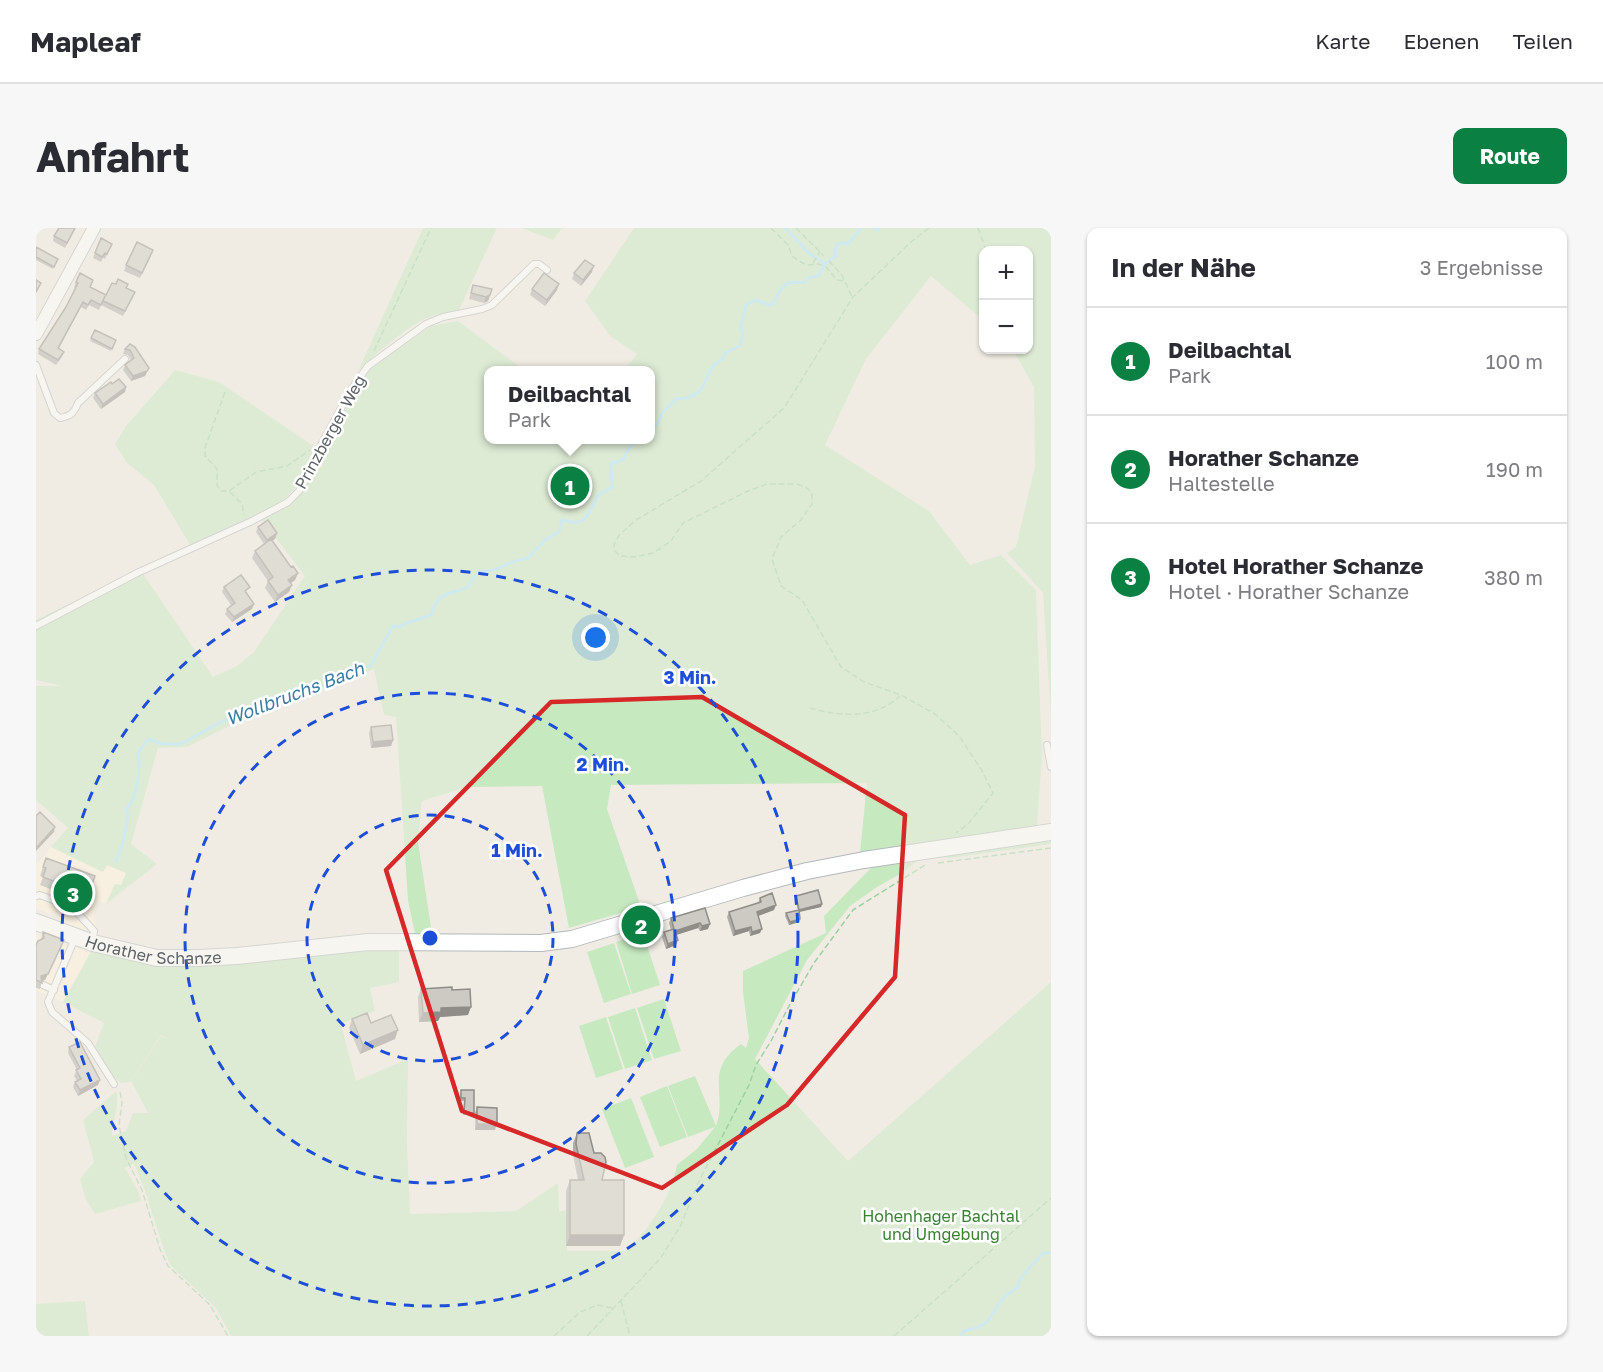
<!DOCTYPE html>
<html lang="de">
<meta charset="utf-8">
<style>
body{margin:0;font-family:"Golos Text",sans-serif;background:#f7f7f7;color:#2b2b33}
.controls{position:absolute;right:18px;top:18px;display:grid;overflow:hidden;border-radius:12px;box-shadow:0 2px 4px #0004}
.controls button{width:54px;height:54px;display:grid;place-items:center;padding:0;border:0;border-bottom:2px solid #e1e1e2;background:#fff;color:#2b2b33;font:30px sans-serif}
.you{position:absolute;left:560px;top:410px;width:21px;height:21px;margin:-15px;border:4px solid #fff;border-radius:50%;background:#1a73e8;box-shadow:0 0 0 9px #1a73e833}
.badge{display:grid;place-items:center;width:39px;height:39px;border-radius:50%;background:#0b8043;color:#fff;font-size:20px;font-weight:700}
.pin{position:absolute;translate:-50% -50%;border:3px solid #fff;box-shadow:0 2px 6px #0006}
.popup{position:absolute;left:448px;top:138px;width:171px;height:78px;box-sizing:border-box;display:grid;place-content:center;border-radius:12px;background:#fff;filter:drop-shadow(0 2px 4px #0005);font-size:20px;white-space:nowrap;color:#7c7c81}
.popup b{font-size:22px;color:#2b2b33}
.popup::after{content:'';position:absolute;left:50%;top:100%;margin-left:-12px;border:12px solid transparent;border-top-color:#fff}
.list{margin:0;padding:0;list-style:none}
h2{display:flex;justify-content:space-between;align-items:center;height:78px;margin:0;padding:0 24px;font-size:26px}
h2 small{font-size:20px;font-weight:400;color:#7c7c81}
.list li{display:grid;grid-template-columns:39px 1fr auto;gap:18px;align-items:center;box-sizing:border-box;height:108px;padding:0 24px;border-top:2px solid #e1e1e2}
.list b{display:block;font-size:22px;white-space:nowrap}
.list p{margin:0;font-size:20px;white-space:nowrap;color:#7c7c81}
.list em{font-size:20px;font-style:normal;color:#7c7c81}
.map{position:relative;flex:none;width:1015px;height:1108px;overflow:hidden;border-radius:12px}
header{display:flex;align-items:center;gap:36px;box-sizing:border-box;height:84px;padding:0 30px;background:#fff;border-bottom:2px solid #e1e1e2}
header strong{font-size:28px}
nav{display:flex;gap:33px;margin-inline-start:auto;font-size:21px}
.intro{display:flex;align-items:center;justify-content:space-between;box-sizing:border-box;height:144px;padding:0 36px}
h1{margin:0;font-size:42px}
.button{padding:15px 27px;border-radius:12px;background:#0b8043;color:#fff;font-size:21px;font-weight:700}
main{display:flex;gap:36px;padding:0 36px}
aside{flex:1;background:#fff;border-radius:12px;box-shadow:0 2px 4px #0004}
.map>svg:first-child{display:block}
.commercial{fill:#fff1da}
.green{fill:#c6e9c0}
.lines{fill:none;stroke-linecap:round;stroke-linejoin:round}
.stream{stroke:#a5e5ff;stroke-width:3}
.lane-casing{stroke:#b5b8bc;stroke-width:8}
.street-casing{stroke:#b5b8bc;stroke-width:14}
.secondary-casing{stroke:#b3b9bd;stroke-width:18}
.path{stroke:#9cd1a3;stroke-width:1.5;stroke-dasharray:6 3;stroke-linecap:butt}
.lane{stroke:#fff;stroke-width:6}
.street{stroke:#fff;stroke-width:12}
.secondary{stroke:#fff;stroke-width:16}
.wall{fill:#b0ada8}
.shaded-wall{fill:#908d88}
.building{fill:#cdc9c3;stroke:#908d88;stroke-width:1.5}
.marked{fill:none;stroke:#d62828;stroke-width:4.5;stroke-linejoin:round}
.ring{fill:none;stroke:#1d4ed8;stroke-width:3;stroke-dasharray:10 8}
.labels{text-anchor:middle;stroke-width:5;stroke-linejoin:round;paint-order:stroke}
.street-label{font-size:16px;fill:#5c6266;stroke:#fff}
.park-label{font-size:16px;fill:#38822f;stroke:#fff}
.water-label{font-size:18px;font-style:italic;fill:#377da6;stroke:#fff}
.centre{fill:#1d4ed8;stroke:#fff;stroke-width:3}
.ring-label{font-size:18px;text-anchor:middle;font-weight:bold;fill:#1d4ed8;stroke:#fff;stroke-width:5;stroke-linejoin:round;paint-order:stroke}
</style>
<header>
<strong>Mapleaf</strong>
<nav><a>Karte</a><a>Ebenen</a><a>Teilen</a></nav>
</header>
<div class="intro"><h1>Anfahrt</h1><a class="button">Route</a></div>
<main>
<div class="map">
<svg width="1015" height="1108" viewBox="0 0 1015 1108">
<rect width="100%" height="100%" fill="#f0ece4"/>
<path class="commercial" d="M15,619L66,644L70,637L91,645L85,657L79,656L70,676L62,674L57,688L64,710L39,700L17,687L0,680V637Z
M0,706L54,725L27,774L0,762Z"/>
<path class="green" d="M387,0H461L423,82C412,84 401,86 391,90C373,97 336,129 322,143Z
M486,0H526L517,12Z
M598,0H1015V491L1007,365L971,325L980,319L999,238L998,159L977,122H993V22H948L947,92L895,48L830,131L789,217L893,283L934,337L965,327L1000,362L1006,528L1001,599L824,625L831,555L575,557L571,581L605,679L533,700L506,558L431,559L386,573L382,614L396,706H379L372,672L360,489L348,487L338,441L278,466L224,483L151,519L122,520L95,616L121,636L70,676L79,656L85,657L90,645L71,637L67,644L15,619L32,600L0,572V458H26L0,452V392L104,341L177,449L201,438L218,424L269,348L226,292L253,276L332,142L395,98L422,93L488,142H453V212H615V142H588L601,126L574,108L549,73Z
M139,142L183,154L279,219C267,248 264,261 237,280L154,317L118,257L91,235L79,216L90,198Z
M1015,609V616L915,630L901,629Z
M887,629L866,645L841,659L814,678L771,732L719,831L812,933L1015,754V1108H195L180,1080L135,1038L129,1025L108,960L98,936L102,933L89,940L102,963L105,973L59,986L49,970L44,951L58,934L47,892L80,863C84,878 76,893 76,908L90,903L97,885H112L95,853L125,808L131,811L125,807L94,854L85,855L78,849L59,819L68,795L27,774L56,722L82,727L363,719V754L334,760L339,783L305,796L320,853L372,831L371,914L374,986L480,983L522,955L523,984L532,981L531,1023H590C613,1001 635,969 641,937L661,921L679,899L652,909L632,858L659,848L680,898C692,866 667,843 705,816L710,820L713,810L707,764V743L790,705L788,688L836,639Z
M607,705L624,757L596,766L580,714Z
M578,715L595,766L568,775L551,724Z
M628,771L645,823L618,831L601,780Z
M599,780L616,832L589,841L572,789Z
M570,789L587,841L560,850L543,798Z
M631,858L651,909L624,919L604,869Z
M595,870L618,929L589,940L566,881Z
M49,1073L53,1108H0V1076Z"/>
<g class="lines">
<path class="stream" d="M749,0L773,25L789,36
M837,0L842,2V0
M615,201C625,197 622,189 629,182C632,178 636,176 640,171C678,170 662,143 687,131L689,125L703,118L707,109L705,98L710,77L719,72L732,77H736L745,61L752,55L768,54L774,49L782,48L789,36L800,28L799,21L802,16L813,15L825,0
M80,633C85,622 95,590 90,581C99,574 103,551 103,539C104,534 102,530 102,525L112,511L126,516H145L185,494L233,474L285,459L335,437L357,398L364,399C369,393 386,392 396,386C401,363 414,367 432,359L441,345L461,341L479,333L492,330L509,312L523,304L526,292C551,300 551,287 561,270C564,264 572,263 576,259L575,236L588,231L592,221L601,212
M925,1108L928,1103C960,1095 949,1092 967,1071C970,1066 977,1063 982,1059C983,1048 999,1035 1007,1025H1015"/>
<g class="lane-casing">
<path id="lane" d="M0,137L18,185L24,190C35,188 38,185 42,175L89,131
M0,398L101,345L216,293L252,274L263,263L272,248L284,219L316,160L332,138L390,96L407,89L446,81L456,77L498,36H503L511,42
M1011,517L1015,539
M0,668L4,667L36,679L58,703L57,712
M39,710L12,774L16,784L52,815L78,856
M7,757L18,762"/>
</g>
<g class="street-casing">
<path id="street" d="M0,106L58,0"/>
</g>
<g class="secondary-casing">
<g id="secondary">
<path id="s1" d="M0,694L57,715L121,730H163L201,728L332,714L505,715L536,711L707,660L771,643L828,632L1015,604"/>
</g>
</g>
<path class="path" d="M735,0L752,17L756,28L763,33L771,37L782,36L790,39L801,52L809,53
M760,0L788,28
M893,0L875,14L817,69L748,180L665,253L600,292L583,307L578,317L579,323L584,328L600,329L617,325L635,313L647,295L712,263L731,256H761L771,260L776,266V276L765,292L745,309L736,331L745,358L766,372L805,439L828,454L865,467L899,486L923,508L945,541L957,565L932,596L920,605
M942,0L950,22
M793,33L806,47L816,69
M777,35L784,24
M338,123L395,0
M189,164L169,220V228L181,241V257L185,263H193L220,244L251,238L274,222
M194,264L206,276L208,287
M774,480C804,489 840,491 864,468
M902,635L1015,620
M84,864L86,874L83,898L90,930L106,962L124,1021L132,1038L174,1077L192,1108
M585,1073L594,1108
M518,1108L544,1084L562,1077L576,1080
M551,1108L624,1031L644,999L662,955L713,857L720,837L735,813L753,778L778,735L817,682L889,637
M858,1108L1015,970"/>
<use href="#lane" class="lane"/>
<use href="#street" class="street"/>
<use href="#secondary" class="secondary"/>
</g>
<path class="wall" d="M40,0L29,20L17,13L18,8Z
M76,16L69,31L67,30L65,34L57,30L59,25Z
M0,19L21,33L17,41L0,32Z
M115,28L104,50L88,43L90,37Z
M556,44L545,58L536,51L538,45Z
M40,54L54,59L70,67L80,56H92L91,60L97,69L87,88L65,77L63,82L53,77L50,82L45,79L23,120L28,124L26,129L20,137L2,126L3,121L30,79L39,60L38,59Z
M437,57L454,67L452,73L448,75L433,71Z
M496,61L521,62L509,78L494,67Z
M59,102L80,112L75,123L54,113Z
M94,116L113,140L109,148L95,153L87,142L89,137L95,132L92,127L87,126L89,121Z
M76,156L90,159L89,164L65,181L57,170L59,165Z
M222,299L241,305L239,311L236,312L255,339L262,345L259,352L255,355L253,364L239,374L229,360L232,353L216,330L219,323L228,316L220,304Z
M188,359L212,365H211L216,381L196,394L189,386L191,381L195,377L186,364Z
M335,499L357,512L355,518L335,520L333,505Z
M10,630L59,648L53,664L51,663L47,673L39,670L37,674L23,669L25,665L4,657L7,649L4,648Z
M760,668L786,676L785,679L764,684V691L763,694L753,697L749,688L750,685L762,682L759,671Z
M724,670L738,682L722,688L724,705L714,708L713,703L697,708L691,689L693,684L722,675Z
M669,680L672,701L664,703L662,700L640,707V717L630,721L626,709L628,704L635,702L633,695L635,690Z
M7,704L28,712L9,752L6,753L4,761L0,760V717L5,711Z
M385,761L416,762L432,787L404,789L402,793L383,794L382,769Z
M316,791L335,795L359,811L324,826L313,800Z
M33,819L62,857L42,868L37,859L39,854L41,853L38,848L41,842L32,825Z
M425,862L437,887H427L428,873H424Z
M441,879L459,902H439V885Z
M541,905L558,925L566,952L588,1007L584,1018H530V963L534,952H542L537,927V915Z"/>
<path class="shaded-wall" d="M558,38L556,44L545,58L547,52Z
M523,56L521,62L509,78L511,72Z
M454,67L452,73L448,75L450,69Z
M47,74L45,79L20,125L22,120Z
M113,140L109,148L95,153L97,148Z
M90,159L89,164L65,181L67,176Z
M241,305L239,311L229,317L231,312Z
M262,345L259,352L250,359L252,352Z
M256,357L253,364L239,374L242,367Z
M218,376L216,381L196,394L198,389Z
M357,512L355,518L335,520L337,514Z
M19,599L18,604L0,623V620Z
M786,676L785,679L762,684L763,682Z
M740,677L738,682L719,689L721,684Z
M764,691L763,694L753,697L754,694Z
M664,695L662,700L637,708L639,703Z
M674,696L672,701L664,703L666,698Z
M715,699L713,703L697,708L699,703Z
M726,701L724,705L714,708L716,704Z
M28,712L9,752L3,754L5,748Z
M642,712L640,717L630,721L632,716Z
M435,779L432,787L404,789L402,793L383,794L387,785L405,780Z
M362,802L359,811L324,826L327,817Z
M64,852L62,857L42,868L44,862Z
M428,884L438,885L437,887H427Z
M441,896H461L459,902H439Z
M534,1007H588L584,1018H530Z"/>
<path class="building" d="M23,0H39L31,15L18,8Z
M65,10L76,16L71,26L69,25L66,29L59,25Z
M101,14L117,22L106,45L90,37Z
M0,19L22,31L18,39L0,29Z
M549,32L558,38L547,52L538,45Z
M44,45L57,52L54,59L70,67L76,55L80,56L82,51L92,56L90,60L99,64L89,83L67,73L69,68L65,77L55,72L52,77L47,74L22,120L28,124L22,132L3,121L30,79L42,55L40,54Z
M508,45L523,56L511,72L496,61Z
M0,52L5,55L0,64Z
M437,57L456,61L454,67L450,69L435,65Z
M59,102L80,112L76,121L55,110Z
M94,116L99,119L113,140L111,143L97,148L89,137L98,130L94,122L89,121Z
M83,151L90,159L67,176L59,165L75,154L76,156Z
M232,292L241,305L231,312L222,299Z
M235,311L255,339L257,338L262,345L252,352L256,357L242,367L232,353L237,349L219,323Z
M205,347L214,359L209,363L218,376L198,389L191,381L199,375L188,359Z
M355,497L357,512L337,514L335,499Z
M4,584L19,599L0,620V588Z
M10,630L59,648L56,656L54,655L50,665L42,662L40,665L26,660L28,657L7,649L10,640L7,639Z
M782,662L786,676L763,682L760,668Z
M736,665L740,677L721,684L726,701L716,704L715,699L699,703L693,684L725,674L724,670Z
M669,680L674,696L666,698L664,695L639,703L642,712L632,716L628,704L638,701L635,690Z
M763,682L764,691L754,694L750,685Z
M7,704L28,712L12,746L5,748L6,755L0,752V717L2,713L8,710Z
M416,759V762L434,761L435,779L405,780V784L387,785L385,761Z
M331,785L335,795L355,787L362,802L327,817L316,791Z
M44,814L64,852L44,862L39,854L45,851L40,842L44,840L33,819Z
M425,862H438V885L428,884L429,870H425Z
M441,879L461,880V896H441Z
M541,905H553L558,925H565L569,929L570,934L566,952H588V1007H534V952H548L540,916Z"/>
<path d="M0 0H1015V1108H0ZM666,469L869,587L859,749L751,877L626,960L426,883L350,642L515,474Z" fill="#f0ece4" fill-opacity=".55" fill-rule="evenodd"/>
<path class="marked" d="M666,469L869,587L859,749L751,877L626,960L426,883L350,642L515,474Z"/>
<g class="ring">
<circle cx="394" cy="710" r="123"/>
<circle cx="394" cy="710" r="245"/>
<circle cx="394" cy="710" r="368"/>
</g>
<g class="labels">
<g class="street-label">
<text transform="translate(294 204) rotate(-61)" y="6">Prinzberger Weg</text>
<text dy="6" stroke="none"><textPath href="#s1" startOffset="122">Horather Schanze</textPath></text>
</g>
<g class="park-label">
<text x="905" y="994">Hohenhager Bachtal<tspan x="905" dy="18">und Umgebung</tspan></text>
</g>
<g class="water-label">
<text transform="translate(259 466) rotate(-21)" y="6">Wollbruchs Bach</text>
</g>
</g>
<circle cx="394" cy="710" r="9" class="centre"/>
<g class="ring-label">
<text x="654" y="456">3 Min.</text>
<text x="567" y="543">2 Min.</text>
<text x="481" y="629">1 Min.</text>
</g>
</svg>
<div class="controls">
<button>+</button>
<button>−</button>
</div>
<div class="you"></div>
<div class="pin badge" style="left:534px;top:258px">1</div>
<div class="popup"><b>Deilbachtal</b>Park</div>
<div class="pin badge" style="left:605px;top:697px">2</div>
<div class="pin badge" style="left:37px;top:665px">3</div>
</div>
<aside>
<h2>In der Nähe<small>3 Ergebnisse</small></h2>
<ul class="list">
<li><span class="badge">1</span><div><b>Deilbachtal</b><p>Park</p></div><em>100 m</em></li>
<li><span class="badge">2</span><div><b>Horather Schanze</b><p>Haltestelle</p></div><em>190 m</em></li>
<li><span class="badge">3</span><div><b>Hotel Horather Schanze</b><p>Hotel · Horather Schanze</p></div><em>380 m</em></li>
</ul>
</aside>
</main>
